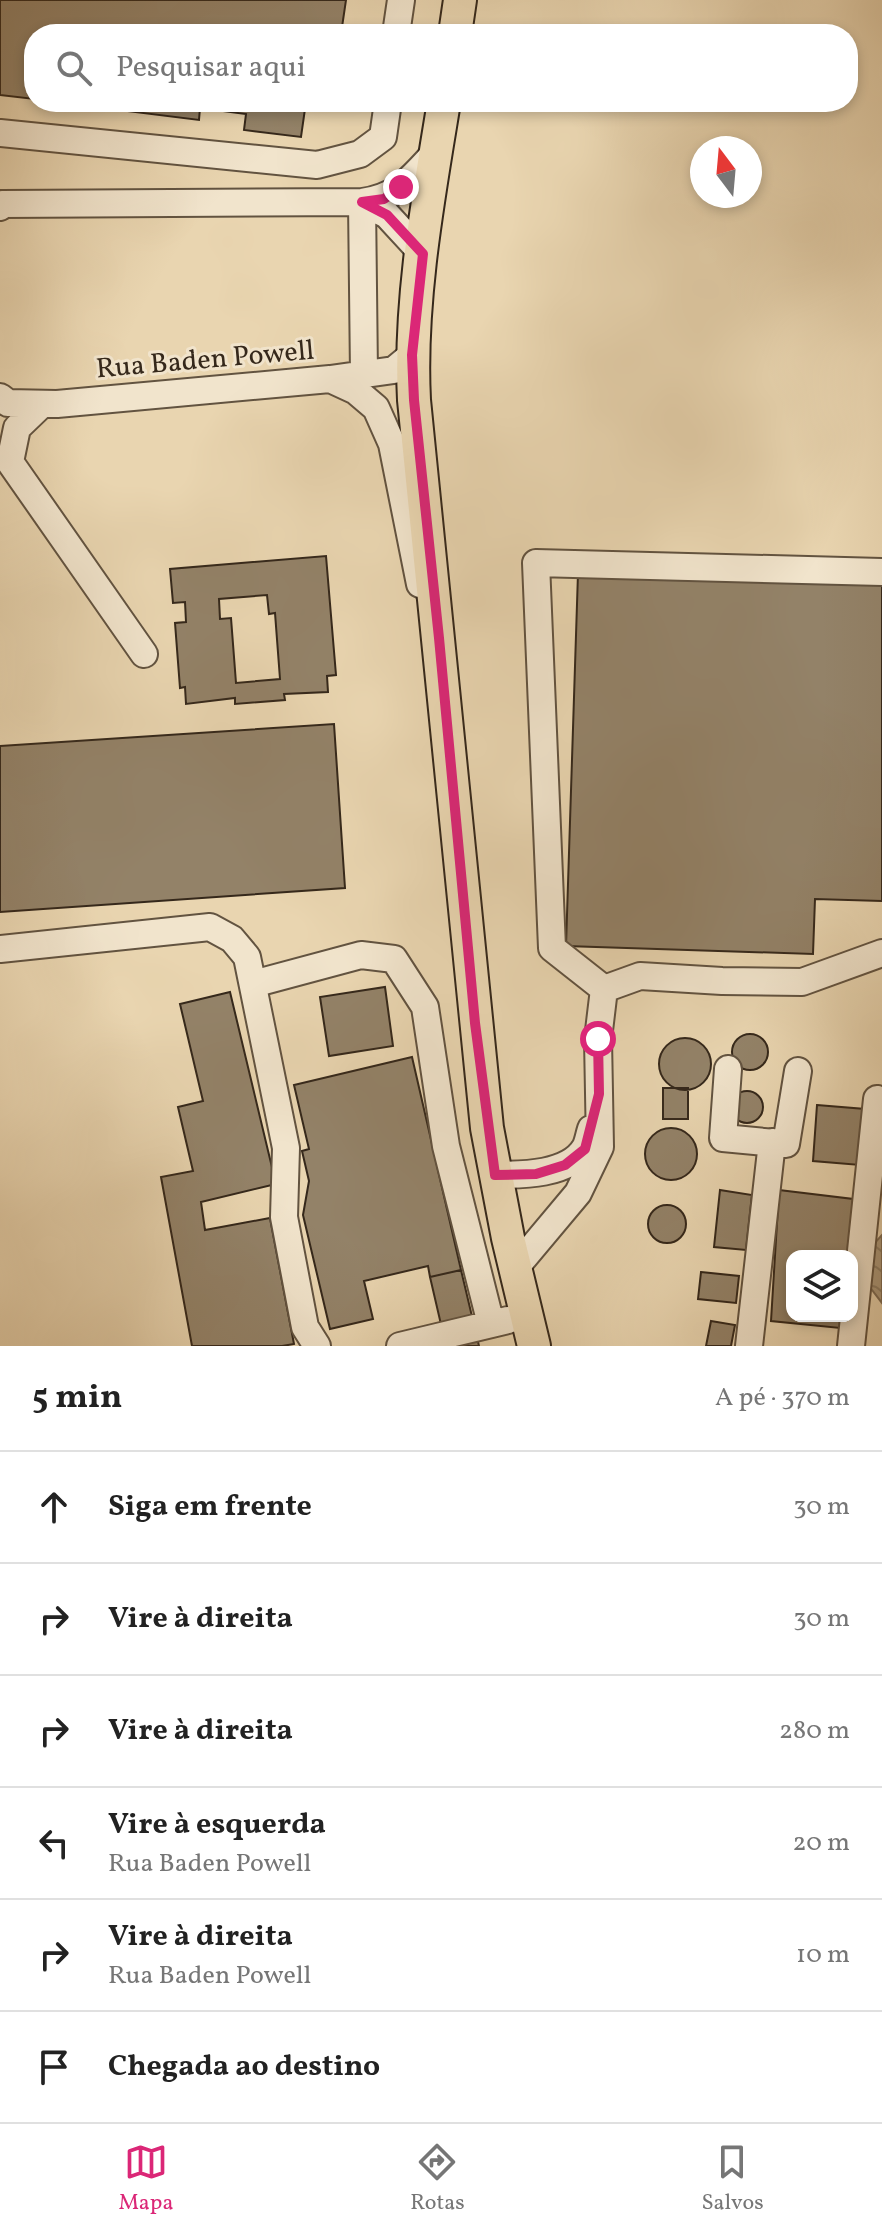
<!DOCTYPE html>
<html lang="pt">
<meta charset="utf-8">
<style>
body{margin:0;font-family:Vollkorn,serif;background:#f2f2f2;color:#222}
.controls{position:absolute;right:24px;bottom:24px;display:grid;overflow:hidden;border-radius:16px;box-shadow:0 4px 12px #0003}
.controls button{width:72px;height:72px;display:grid;place-items:center;padding:0;border:0;border-bottom:2px solid #e0e0e0;background:#fff;color:#222;font:40px sans-serif}
.compass{position:absolute;left:690px;top:136px;width:72px;height:72px;border-radius:50%;background:#fff;box-shadow:0 4px 12px #0003;rotate:344deg}
.stop{position:absolute;width:24px;height:24px;margin:-18px;border:6px solid #db2777;border-radius:50%;background:#fff}
.stop.end{background:#db2777;border-color:#fff;box-shadow:0 2px 8px #0008}
.list{margin:0;padding:0;list-style:none}
h2{display:flex;justify-content:space-between;align-items:center;height:104px;margin:0;padding:0 32px;font-size:34px}
h2 small{font-size:26px;font-weight:400;color:#767676}
.list li{display:grid;grid-template-columns:52px 1fr auto;gap:24px;align-items:center;box-sizing:border-box;height:112px;padding:0 32px;border-top:2px solid #e0e0e0}
.list b{display:block;font-size:30px;white-space:nowrap}
.list p{margin:0;font-size:26px;white-space:nowrap;color:#767676}
.list em{font-size:26px;font-style:normal;color:#767676}
.icon{flex:none;width:44px;height:44px;fill:none;stroke:currentColor;stroke-width:2;stroke-linecap:round;stroke-linejoin:round}
.map{position:relative;flex:none;width:882px;height:1346px;overflow:hidden}
.search{position:absolute;background:#fff;box-shadow:0 4px 12px #0003;left:24px;right:24px;top:24px;height:88px;display:flex;align-items:center;gap:20px;box-sizing:border-box;padding:0 28px;border-radius:32px;color:#767676;font-size:30px}
.sheet{height:776px;background:#fff}
nav{display:flex;justify-content:space-around;align-items:center;box-sizing:border-box;height:112px;border-top:2px solid #e0e0e0;background:#fff;font-size:22px;color:#767676}
nav a{display:grid;justify-items:center;gap:4px}
nav .on{color:#db2777}
.map>svg:first-child{display:block}
.water{fill:url(#water-waves);stroke:#7c6c56;stroke-width:2}
.building{fill:#938268;stroke:#35281b;stroke-width:2;fill-rule:evenodd}
.lines{fill:none;stroke-linecap:round;stroke-linejoin:round}
.minor-casing{stroke:#625340;stroke-width:30}
.major-casing{stroke:#35281b;stroke-width:36}
.minor{stroke:#f1e4cc;stroke-width:26}
.major{stroke:#e9d5b0;stroke-width:32}
.route{stroke:#db2777;stroke-width:10}
.labels{text-anchor:middle;stroke-width:6;stroke-linejoin:round;paint-order:stroke}
.street-label{font-size:28px;fill:#35281b;stroke:#f1e4cc}
</style>
<div class="map">
<svg width="882" height="1346" viewBox="0 0 882 1346">
<defs>
<pattern id="water-waves" width="16" height="10" patternUnits="userSpaceOnUse" patternTransform="scale(2)"><rect width="16" height="10" fill="#ac9a7d"/><path d="M0 5q4-4 8 0t8 0" fill="none" stroke="#8d7e66"/></pattern>
</defs>
<rect width="100%" height="100%" fill="#e9d5b0"/>
<filter id="stains"><feTurbulence type="fractalNoise" baseFrequency=".0025" numOctaves="4"/><feColorMatrix values="0 0 0 0 .2 0 0 0 0 .09 0 0 0 0 .02 0 0 0 .5 -.17"/></filter>
<radialGradient id="worn" r=".72"><stop offset=".6" stop-color="#630" stop-opacity="0"/><stop offset="1" stop-color="#630" stop-opacity=".3"/></radialGradient>
<path class="water" d="M882,1235V1303L869,1286L872,1246Z"/>
<path class="building" d="M0,0H346L341,34H34V99L0,95Z
M55,102H306L301,137L244,130L246,114L200,108L199,120Z
M326,556L336,675L327,676L328,692L284,694L285,700L235,704V698L186,704L185,687L180,688L175,623L186,622L185,602L173,603L170,569ZM267,595L269,614L275,613L280,679L236,683L231,618L220,619L219,599Z
M578,573L882,582V901L815,899L813,954L566,946Z
M334,724L345,888L0,912V746Z
M385,987L393,1046L329,1056L320,997Z
M230,992L276,1184L201,1202L205,1230L270,1218L294,1344L282,1346H192L161,1177L193,1171L178,1107L203,1101L180,1004Z
M732 1052a18 18 0 1 1 36 0a18 18 0 1 1-36 0Z
M659 1064a26 26 0 1 1 52 0a26 26 0 1 1-52 0Z
M412,1057L461,1270L430,1277L428,1266L364,1281L373,1319L330,1329L303,1215L309,1181L302,1151L309,1149L294,1085Z
M663,1088H688V1119H663Z
M731 1107a16 16 0 1 1 32 0a16 16 0 1 1-32 0Z
M817,1105L865,1109L860,1165L813,1161Z
M645 1154a26 26 0 1 1 52 0a26 26 0 1 1-52 0Z
M720,1190L752,1195L746,1250L714,1247Z
M779,1190L853,1199L848,1256H792V1316H841L840,1328L771,1321Z
M648 1224a19 19 0 1 1 38 0a19 19 0 1 1-38 0Z
M461,1270L479,1346H446L430,1277Z
M701,1272L739,1276L736,1303L698,1299Z
M711,1321L735,1325L731,1346H706Z"/>
<g class="lines">
<g class="minor-casing">
<path id="minor" d="M396,34L401,0
M0,133L317,165L360,154L383,137L388,102
M362,202L364,374
M362,202L387,215L423,254
M0,207L2,204L362,202C399,197 411,178 436,152
M330,379L356,391L376,408L392,444L420,584
M0,397L8,403L57,404L330,379L394,370L412,355
M42,404L17,428L10,462L144,654
M0,949L210,927L232,939L247,957L286,1148L284,1217L305,1327L317,1346
M253,984L361,955L394,959L425,1007L446,1146L491,1324
M604,989L552,948L536,563L882,572
M604,989L640,976L722,981L802,982L882,953
M728,1069L723,1138L786,1144L798,1071
M495,1175C522,1175 569,1175 585,1148C588,1143 589,1135 591,1129
M516,1267L578,1193L600,1147L598,1039L604,989
M400,1346L508,1320
M749,1346L772,1142
M851,1346L877,1099"/>
</g>
<g class="major-casing">
<path id="major" d="M455,34L460,0
M444,102C428,199 409,303 414,400L487,1128L508,1238L534,1346"/>
</g>
<use href="#minor" class="minor"/>
<use href="#major" class="major"/>
</g>
<g class="lines">
<path class="route" d="M401,187L384,199L362,202L387,215L423,254L412,355L414,400L439,638L475,1023L495,1175L536,1174L565,1165L585,1149L599,1094L598,1039"/>
</g>
<g class="labels">
<g class="street-label">
<text transform="translate(205 358) rotate(-5)" y="10">Rua Baden Powell</text>
</g>
</g>
<rect width="100%" height="100%" filter="url(#stains)"/>
<rect width="100%" height="100%" fill="url(#worn)"/>
</svg>
<div class="controls">
<button><svg class="icon" aria-label="layers" viewBox="0 0 24 24"><path d="M12 4l9 5-9 5-9-5zM3 14l9 5 9-5"/></svg></button>
</div>
<svg class="compass" viewBox="-18 -18 36 36"><path d="M0-13l5 13h-10z" fill="#e53935"/><path d="M0 13l5-13h-10z" fill="#767676"/></svg>
<div class="stop" style="left:598px;top:1039px"></div>
<div class="stop end" style="left:401px;top:187px"></div>
<div class="search"><svg class="icon" aria-label="search" viewBox="0 0 24 24"><circle cx="10" cy="10" r="6"/><path d="M15 15l6 6"/></svg>Pesquisar aqui</div>
</div>
<section class="sheet">
<h2>5 min<small>A pé · 370 m</small></h2>
<ul class="list">
<li><svg class="icon" aria-label="ahead" viewBox="0 0 24 24"><path d="M12 20V5M6 11l6-6 6 6"/></svg><div><b>Siga em frente</b></div><em>30 m</em></li>
<li><svg class="icon" aria-label="right" viewBox="0 0 24 24"><path d="M7 20v-9h11M14 6l5 5-5 5"/></svg><div><b>Vire à direita</b></div><em>30 m</em></li>
<li><svg class="icon" aria-label="right" viewBox="0 0 24 24"><path d="M7 20v-9h11M14 6l5 5-5 5"/></svg><div><b>Vire à direita</b></div><em>280 m</em></li>
<li><svg class="icon" aria-label="left" viewBox="0 0 24 24"><path d="M17 20v-9H6M10 6l-5 5 5 5"/></svg><div><b>Vire à esquerda</b><p>Rua Baden Powell</p></div><em>20 m</em></li>
<li><svg class="icon" aria-label="right" viewBox="0 0 24 24"><path d="M7 20v-9h11M14 6l5 5-5 5"/></svg><div><b>Vire à direita</b><p>Rua Baden Powell</p></div><em>10 m</em></li>
<li><svg class="icon" aria-label="arrive" viewBox="0 0 24 24"><path d="M6 21V4h12l-3 4 3 4H6"/></svg><div><b>Chegada ao destino</b></div></li>
</ul>
</section>
<nav>
<a class="on"><svg class="icon" aria-label="map" viewBox="0 0 24 24"><path d="M3 6l6-2 6 2 6-2v14l-6 2-6-2-6 2zM9 4v14M15 6v14"/></svg>Mapa</a>
<a><svg class="icon" aria-label="directions" viewBox="0 0 24 24"><path d="M12 3l9 9-9 9-9-9zM9 14v-3h6M13 9l2 2-2 2"/></svg>Rotas</a>
<a><svg class="icon" aria-label="saved" viewBox="0 0 24 24"><path d="M7 4h10v16l-5-4-5 4z"/></svg>Salvos</a>
</nav>
